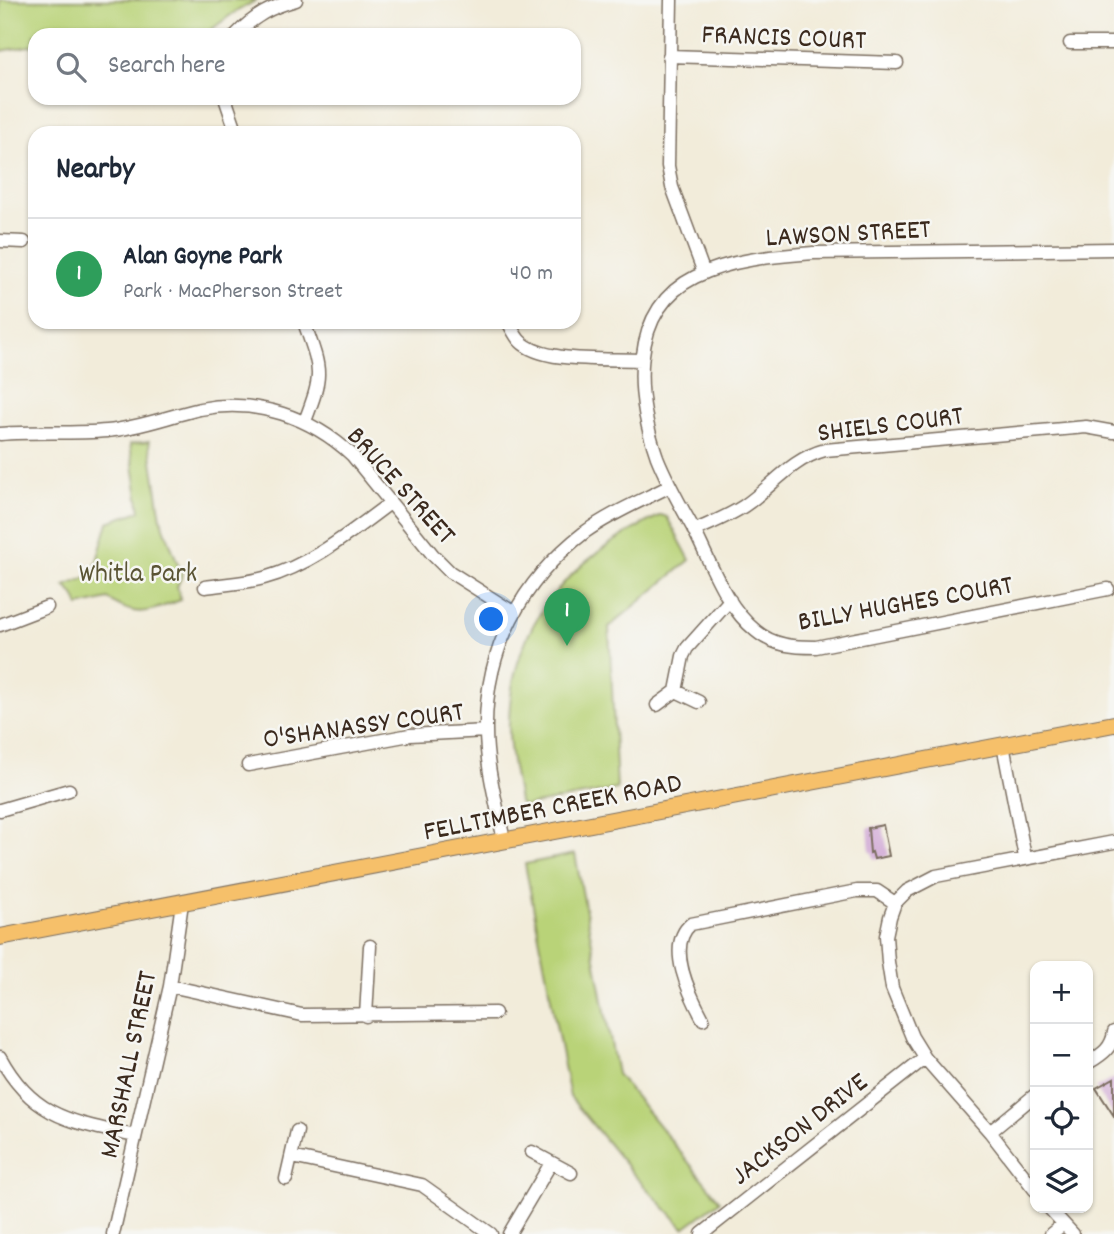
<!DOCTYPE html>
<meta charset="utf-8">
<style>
body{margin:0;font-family:Dekko,sans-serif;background:#f2f2f3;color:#1f2937}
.controls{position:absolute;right:21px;bottom:21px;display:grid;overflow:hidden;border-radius:14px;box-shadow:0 2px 5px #0004}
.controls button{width:63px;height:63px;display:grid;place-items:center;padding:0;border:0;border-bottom:2px solid #e0e1e3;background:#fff;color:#1f2937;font:35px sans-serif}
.you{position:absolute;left:492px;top:620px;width:24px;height:24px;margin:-18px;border:5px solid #fff;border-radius:50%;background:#1a73e8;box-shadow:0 0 0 10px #1a73e833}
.badge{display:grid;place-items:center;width:46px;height:46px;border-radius:50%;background:#b45309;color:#fff;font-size:23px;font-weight:700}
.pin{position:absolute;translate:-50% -58px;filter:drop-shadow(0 2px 4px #0008)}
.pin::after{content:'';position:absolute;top:37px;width:24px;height:21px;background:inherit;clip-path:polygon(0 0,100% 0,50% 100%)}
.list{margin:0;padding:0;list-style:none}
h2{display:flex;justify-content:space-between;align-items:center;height:91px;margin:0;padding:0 28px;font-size:30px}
h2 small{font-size:23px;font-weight:400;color:#747a83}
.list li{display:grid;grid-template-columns:46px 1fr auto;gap:21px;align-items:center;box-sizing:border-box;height:112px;padding:0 28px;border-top:2px solid #e0e1e3}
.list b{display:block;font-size:26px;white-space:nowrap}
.list p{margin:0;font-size:23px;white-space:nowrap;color:#747a83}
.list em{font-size:23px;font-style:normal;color:#747a83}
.icon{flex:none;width:38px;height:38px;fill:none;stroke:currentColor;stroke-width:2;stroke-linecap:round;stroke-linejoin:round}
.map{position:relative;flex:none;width:1114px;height:1234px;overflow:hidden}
.search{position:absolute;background:#fff;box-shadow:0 2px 5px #0004;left:28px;top:28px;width:553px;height:77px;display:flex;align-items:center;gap:18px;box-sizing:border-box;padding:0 24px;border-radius:21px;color:#747a83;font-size:26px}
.panel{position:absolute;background:#fff;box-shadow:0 2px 5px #0004;left:28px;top:126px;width:553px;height:203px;border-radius:21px}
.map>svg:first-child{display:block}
.green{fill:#b9d378;stroke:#7a7e4b;stroke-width:2}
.building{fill:#cfa5d4}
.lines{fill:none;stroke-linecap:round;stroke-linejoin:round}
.minor-casing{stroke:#7b6e60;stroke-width:15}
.major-casing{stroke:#7b6e60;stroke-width:18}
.minor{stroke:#fff;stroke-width:12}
.major{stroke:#f6c06b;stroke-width:16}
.labels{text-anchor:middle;stroke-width:5;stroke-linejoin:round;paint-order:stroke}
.street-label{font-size:28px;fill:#3b2a1e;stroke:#f6f6f2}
.park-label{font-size:28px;fill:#5a5434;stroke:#f6f6f2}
</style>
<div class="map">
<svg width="1114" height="1234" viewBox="0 0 1114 1234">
<rect width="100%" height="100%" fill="#f6f6f2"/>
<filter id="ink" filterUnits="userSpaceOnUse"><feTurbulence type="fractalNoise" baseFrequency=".0143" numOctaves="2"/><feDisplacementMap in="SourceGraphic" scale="14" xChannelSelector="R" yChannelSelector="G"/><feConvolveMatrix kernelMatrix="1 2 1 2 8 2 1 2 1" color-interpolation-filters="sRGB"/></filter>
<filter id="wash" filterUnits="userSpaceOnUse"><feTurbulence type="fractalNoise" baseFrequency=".00686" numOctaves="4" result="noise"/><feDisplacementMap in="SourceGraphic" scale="28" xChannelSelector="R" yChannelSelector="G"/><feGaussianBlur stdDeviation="1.57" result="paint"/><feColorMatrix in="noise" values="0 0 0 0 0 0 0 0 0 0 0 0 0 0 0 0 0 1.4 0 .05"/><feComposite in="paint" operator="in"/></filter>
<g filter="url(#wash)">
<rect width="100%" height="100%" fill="#f2ecda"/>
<path class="green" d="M0,0H257L232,14L204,35H35V45L1,51Z
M149,441L161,519L182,575L177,587L181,600C149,611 138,620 108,599L79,606L74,595L65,586L93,575L108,522L140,511L130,444Z
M661,515L667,517L690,560L609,627L617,789L524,806L519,802C515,775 508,749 509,722C511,619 573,557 661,515Z
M575,854L617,1074L720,1201L684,1228L635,1176L570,1097L525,864Z"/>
<g id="blocks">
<path class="building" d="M883,825L889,856L874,859L872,852L870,853L868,828Z
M1114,1078V1116L1096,1088Z"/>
</g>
</g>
<g filter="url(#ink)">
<use href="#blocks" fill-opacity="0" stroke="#7b6e60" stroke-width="2"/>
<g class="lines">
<g class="minor-casing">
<path id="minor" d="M671,0L668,166L672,187L704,273
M236,35C254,16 271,7 296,0
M1070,43H1114
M669,56L897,63
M225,98L237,133
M0,241L24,242
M304,322C321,371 324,372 305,421
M508,322C512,328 515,336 520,341C542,364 610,358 642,360
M0,434C35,431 71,434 107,431C139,428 169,416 200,409C257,398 311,417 352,455L433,555L450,572L513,612
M694,531C711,523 729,516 744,506C772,487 791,459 825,450L1086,427L1114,432
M205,587C225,584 245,583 264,578C311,565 351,532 390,503
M1108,589L816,647C794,647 774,646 756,631C725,606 711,563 693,528C680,505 667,482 657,457C636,397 627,311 695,277C731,259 774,256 813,253L1114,249
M0,625L47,607
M676,691L683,656L687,648L730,600
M657,705L676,691L699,702
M1003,745L1025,857
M248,765L410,735L486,731
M0,810L69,790
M504,841C497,805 486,767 486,730C485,650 521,581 585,532C611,513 641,501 670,486
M170,986L302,1015L495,1013
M366,1016L370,946
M703,1019C690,995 665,946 691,924L857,891H877L895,903
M0,1057C33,1118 72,1122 135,1136
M1088,1063C1101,1055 1112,1049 1114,1032
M990,1132L1035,1095
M532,1152L571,1173
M292,1157L422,1185L491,1234
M286,1179L297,1131
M1035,1190L990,1132L925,1058L912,1037L892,988L888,962L886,936L890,917L895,903L907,891L936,876L1114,842
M1049,1208L1073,1234
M113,1234L170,986L182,903
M509,1234L551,1163
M702,1234L925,1058
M1051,1234L1062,1225"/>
</g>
<g class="major-casing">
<path id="major" d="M0,937L1114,724"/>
</g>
<use href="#minor" class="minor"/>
<use href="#major" class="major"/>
</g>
</g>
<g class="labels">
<g class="street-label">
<text transform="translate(784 35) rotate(2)" y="10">FRANCIS COURT</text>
<text transform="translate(848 231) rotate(-3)" y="10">LAWSON STREET</text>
<text transform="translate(890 422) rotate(-7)" y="10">SHIELS COURT</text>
<text transform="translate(403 484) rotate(48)" y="10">BRUCE STREET</text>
<text transform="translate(905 601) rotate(-10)" y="10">BILLY HUGHES COURT</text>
<text transform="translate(363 723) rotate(-8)" y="10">O'SHANASSY COURT</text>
<text transform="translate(552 805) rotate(-11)" y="10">FELLTIMBER CREEK ROAD</text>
<text transform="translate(126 1064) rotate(-78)" y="10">MARSHALL STREET</text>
<text transform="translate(798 1127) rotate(-38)" y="10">JACKSON DRIVE</text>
</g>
<g class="park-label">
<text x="138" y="581">Whitla Park</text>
</g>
</g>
</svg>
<div class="controls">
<button>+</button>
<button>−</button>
<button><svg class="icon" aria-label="locate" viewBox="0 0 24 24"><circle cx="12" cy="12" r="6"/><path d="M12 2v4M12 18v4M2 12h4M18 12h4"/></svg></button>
<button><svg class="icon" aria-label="layers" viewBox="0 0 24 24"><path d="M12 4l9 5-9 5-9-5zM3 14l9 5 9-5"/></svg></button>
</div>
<div class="you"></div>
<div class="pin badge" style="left:567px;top:646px;background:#2e9e5b">1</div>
<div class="search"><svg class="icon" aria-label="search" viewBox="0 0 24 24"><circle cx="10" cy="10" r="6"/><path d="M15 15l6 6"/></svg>Search here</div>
<section class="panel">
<h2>Nearby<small></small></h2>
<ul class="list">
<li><span class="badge" style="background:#2e9e5b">1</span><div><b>Alan Goyne Park</b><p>Park · MacPherson Street</p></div><em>40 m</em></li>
</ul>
</section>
</div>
